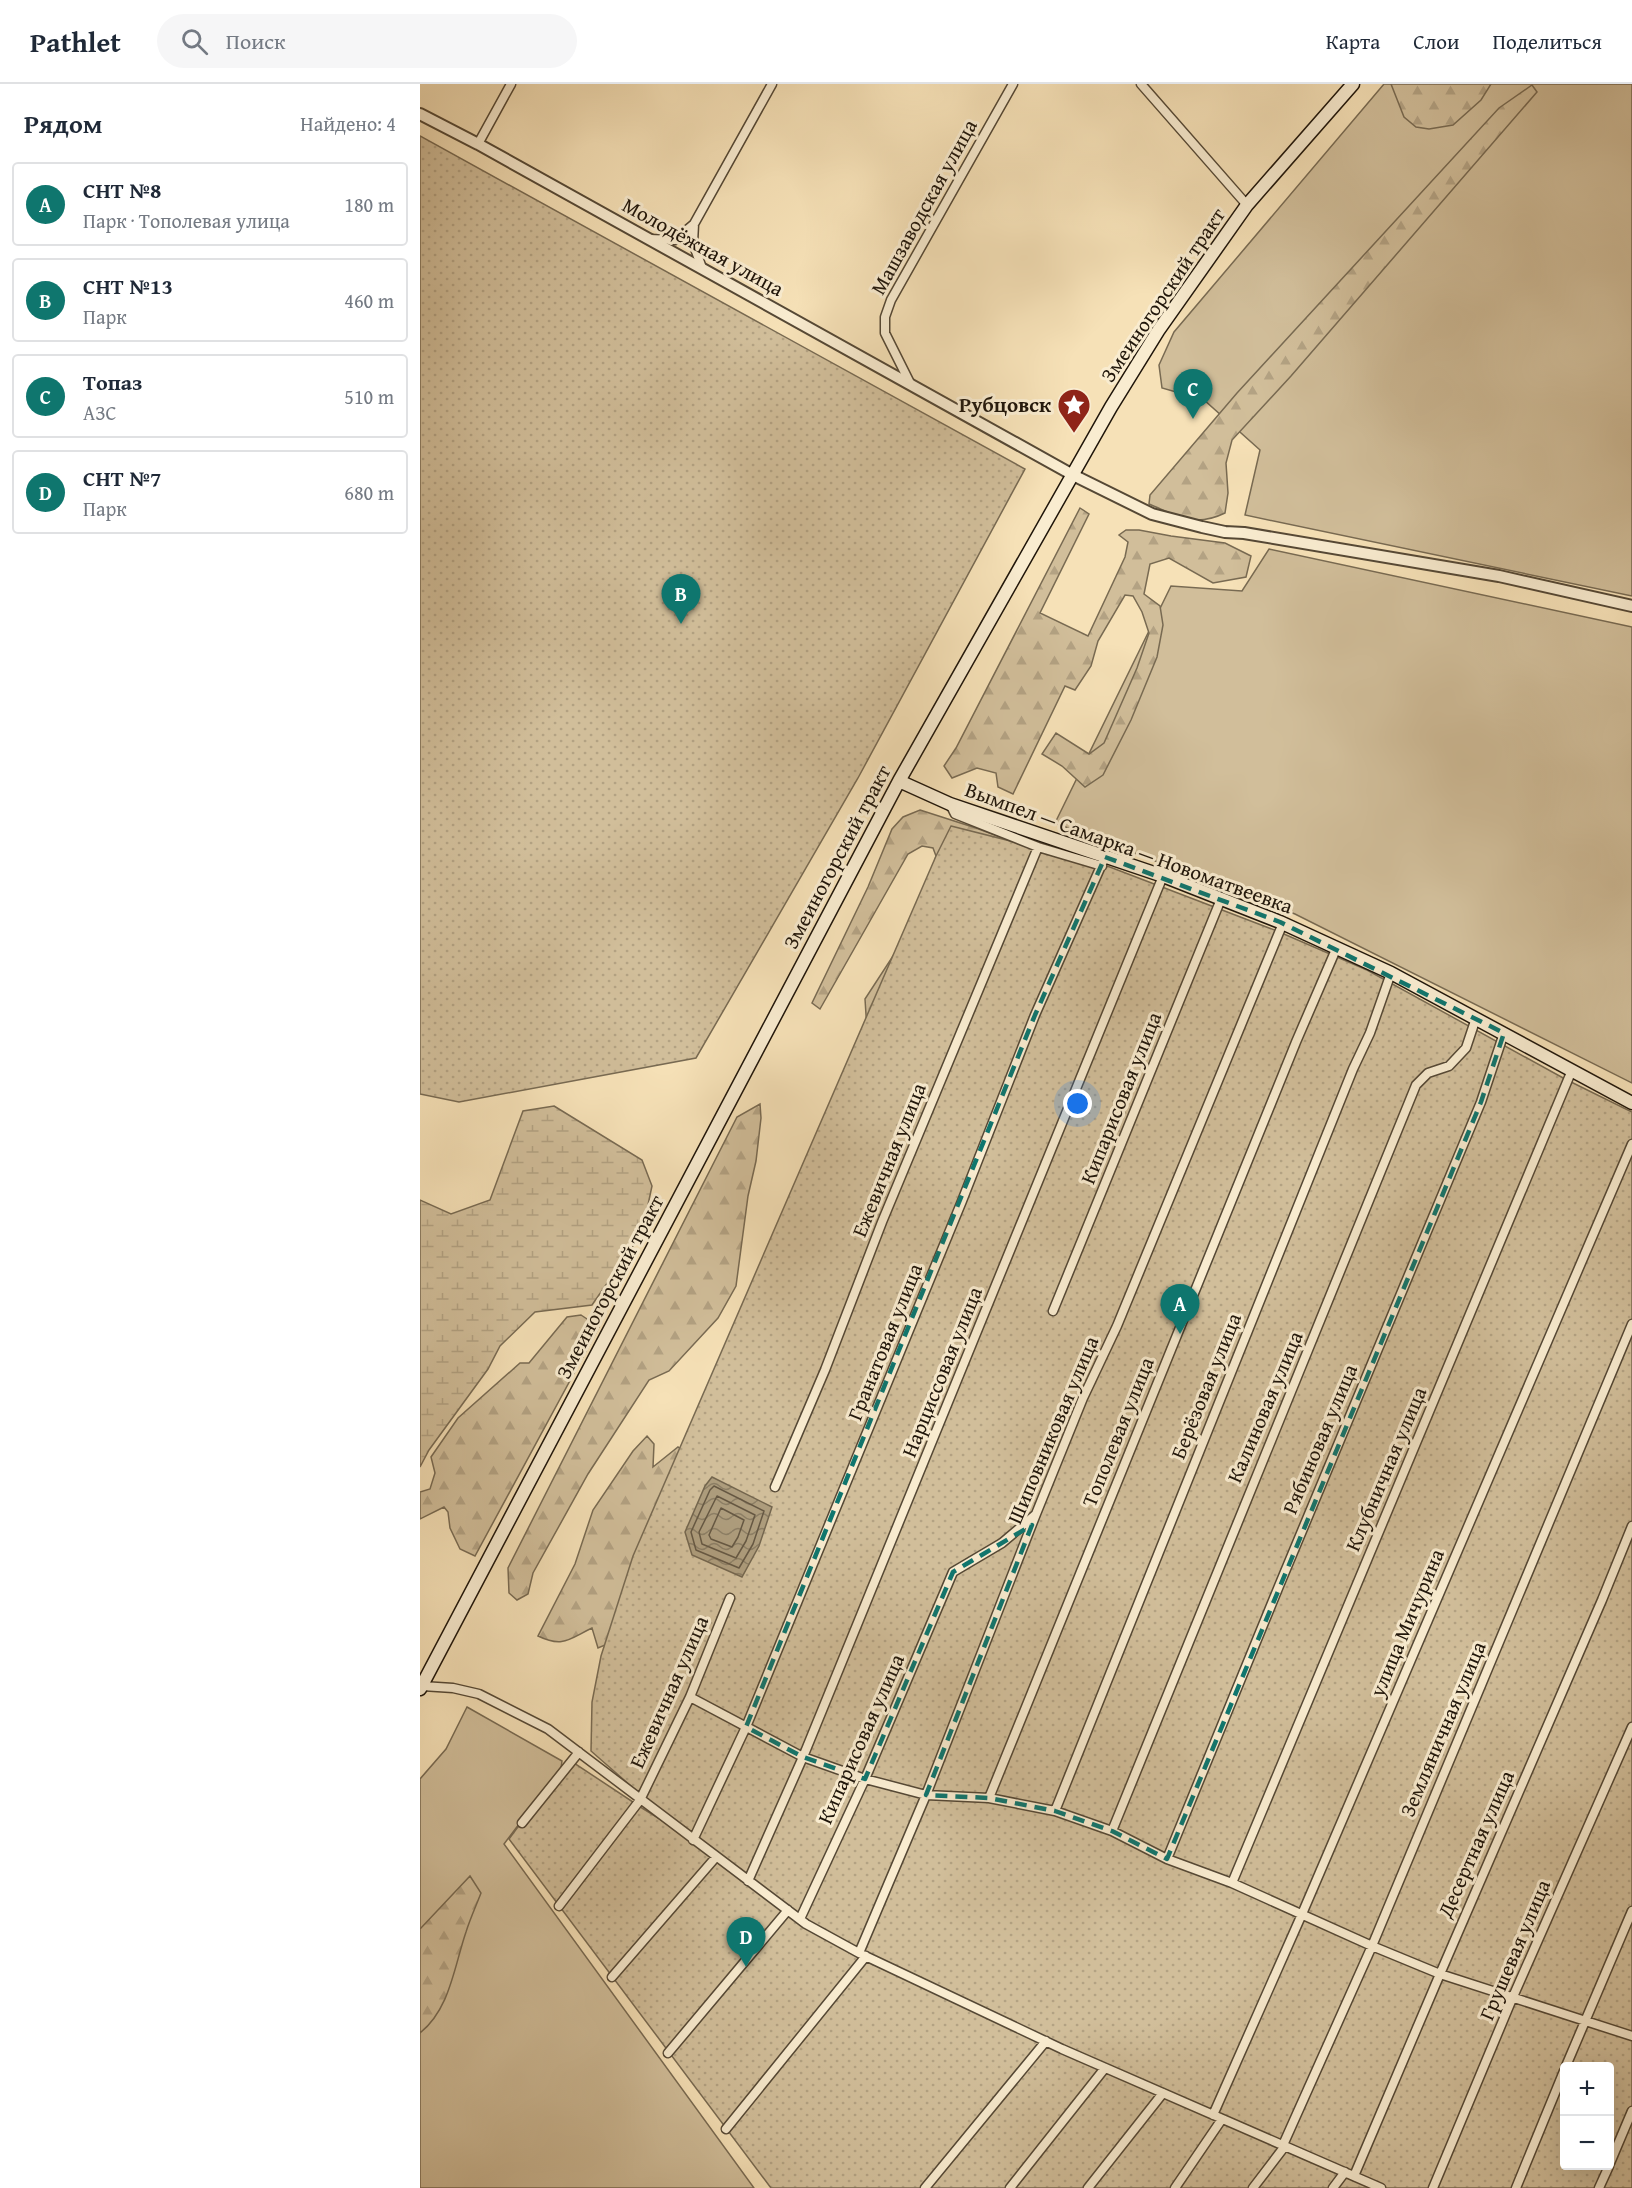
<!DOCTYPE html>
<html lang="ru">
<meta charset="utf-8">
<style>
body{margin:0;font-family:"Gentium Book Plus",serif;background:#f6f6f7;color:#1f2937}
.controls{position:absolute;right:18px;bottom:18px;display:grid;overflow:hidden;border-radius:6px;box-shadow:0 6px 24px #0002}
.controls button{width:54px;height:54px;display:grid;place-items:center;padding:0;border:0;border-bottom:2px solid #e0e1e3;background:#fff;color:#1f2937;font:30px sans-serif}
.you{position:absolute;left:658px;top:1020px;width:21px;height:21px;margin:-15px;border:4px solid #fff;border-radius:50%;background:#1a73e8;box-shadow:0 0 0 9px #1a73e833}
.badge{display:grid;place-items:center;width:39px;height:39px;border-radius:50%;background:#0f766e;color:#fff;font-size:20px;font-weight:700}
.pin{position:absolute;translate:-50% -50px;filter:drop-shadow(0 2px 3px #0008)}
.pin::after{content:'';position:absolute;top:32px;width:21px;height:18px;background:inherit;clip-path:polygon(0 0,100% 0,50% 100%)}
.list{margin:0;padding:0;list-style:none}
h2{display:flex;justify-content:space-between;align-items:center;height:78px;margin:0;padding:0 24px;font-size:26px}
h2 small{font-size:20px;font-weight:400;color:#747a83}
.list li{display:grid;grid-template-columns:39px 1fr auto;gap:18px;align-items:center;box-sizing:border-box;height:84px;margin:0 12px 12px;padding:0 12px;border:2px solid #e0e1e3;border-radius:6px}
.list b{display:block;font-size:22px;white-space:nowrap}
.list p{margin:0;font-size:20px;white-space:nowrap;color:#747a83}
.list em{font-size:20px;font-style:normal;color:#747a83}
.icon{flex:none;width:33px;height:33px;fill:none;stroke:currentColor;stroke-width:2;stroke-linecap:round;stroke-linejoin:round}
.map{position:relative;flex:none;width:1212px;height:2104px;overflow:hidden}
header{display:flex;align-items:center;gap:36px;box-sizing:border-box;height:84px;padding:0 30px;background:#fff;border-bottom:2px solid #e0e1e3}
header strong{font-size:28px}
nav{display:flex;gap:33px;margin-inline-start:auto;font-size:21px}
.search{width:420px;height:54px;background:#f6f6f7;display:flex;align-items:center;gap:15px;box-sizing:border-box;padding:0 21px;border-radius:33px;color:#747a83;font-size:22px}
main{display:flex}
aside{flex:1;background:#fff}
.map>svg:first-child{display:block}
.green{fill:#d1be9a;stroke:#786a52;stroke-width:1.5}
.forest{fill:url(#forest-firs);stroke:#786a52;stroke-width:1.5}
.wetland{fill:url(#wetland-marsh);stroke:#786a52;stroke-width:1.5}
.garden{fill:url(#garden-dots);stroke:#786a52;stroke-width:1.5;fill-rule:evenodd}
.water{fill:url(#water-waves);stroke:#74664e;stroke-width:1.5}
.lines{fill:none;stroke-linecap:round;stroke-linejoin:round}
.shore{stroke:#665843;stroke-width:1.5}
.minor-casing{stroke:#554835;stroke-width:11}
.tertiary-casing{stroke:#554835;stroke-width:14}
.secondary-casing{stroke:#1f150a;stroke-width:15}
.minor{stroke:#f9ecd0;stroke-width:8}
.tertiary{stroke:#f9ecd0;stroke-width:10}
.secondary{stroke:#f9ecd0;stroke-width:12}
.marked{fill:none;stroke:#0f766e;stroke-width:4.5;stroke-dasharray:12 8;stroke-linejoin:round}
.labels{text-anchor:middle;stroke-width:6;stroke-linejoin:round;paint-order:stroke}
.street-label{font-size:21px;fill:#1f150a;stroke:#f9ecd0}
.poi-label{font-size:21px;font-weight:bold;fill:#1f150a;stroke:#f9ecd0;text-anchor:end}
</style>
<header>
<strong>Pathlet</strong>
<div class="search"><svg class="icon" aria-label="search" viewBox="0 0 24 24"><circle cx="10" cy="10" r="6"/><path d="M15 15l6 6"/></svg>Поиск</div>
<nav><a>Карта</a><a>Слои</a><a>Поделиться</a></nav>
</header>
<main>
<aside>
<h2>Рядом<small>Найдено: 4</small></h2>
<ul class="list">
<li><span class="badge">A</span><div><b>СНТ №8</b><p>Парк · Тополевая улица</p></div><em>180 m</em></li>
<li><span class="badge">B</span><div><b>СНТ №13</b><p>Парк</p></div><em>460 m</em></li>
<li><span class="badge">C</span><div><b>Топаз</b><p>АЗС</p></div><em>510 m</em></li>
<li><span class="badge">D</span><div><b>СНТ №7</b><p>Парк</p></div><em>680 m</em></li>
</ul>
</aside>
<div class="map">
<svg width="1212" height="2104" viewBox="0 0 1212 2104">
<defs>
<pattern id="forest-firs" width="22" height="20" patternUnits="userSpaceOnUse" patternTransform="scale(1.5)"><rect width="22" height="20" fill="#d1be9a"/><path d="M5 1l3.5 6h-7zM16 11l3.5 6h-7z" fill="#b3a283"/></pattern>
<pattern id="wetland-marsh" width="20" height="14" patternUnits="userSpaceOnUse" patternTransform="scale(1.5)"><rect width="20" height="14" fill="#d1be9a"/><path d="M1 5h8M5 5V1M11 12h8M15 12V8" fill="none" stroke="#b3a283"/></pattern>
<pattern id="garden-dots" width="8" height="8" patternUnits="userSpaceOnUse" patternTransform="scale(1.5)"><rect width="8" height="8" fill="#d1be9a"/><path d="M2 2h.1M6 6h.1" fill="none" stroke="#b3a283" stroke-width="1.8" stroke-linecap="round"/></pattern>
<pattern id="water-waves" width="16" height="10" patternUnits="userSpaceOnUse" patternTransform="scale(1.5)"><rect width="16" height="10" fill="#ad9c7c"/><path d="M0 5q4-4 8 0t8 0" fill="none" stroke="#8c7e64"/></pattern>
</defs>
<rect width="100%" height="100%" fill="#f6e1b7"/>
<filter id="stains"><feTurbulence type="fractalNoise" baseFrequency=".00333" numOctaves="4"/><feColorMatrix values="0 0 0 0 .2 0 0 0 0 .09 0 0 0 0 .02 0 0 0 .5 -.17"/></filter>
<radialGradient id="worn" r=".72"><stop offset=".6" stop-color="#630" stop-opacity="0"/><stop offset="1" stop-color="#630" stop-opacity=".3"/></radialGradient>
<path class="green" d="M964,0H1212V512L825,431L840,366L784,316L742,304L739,281L754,248Z
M849,465L1212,543V999L875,830L635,739L751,502L822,507Z
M47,1623L142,1677L141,1684L84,1760L334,2104H0V1695L26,1665Z"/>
<path class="forest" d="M971,0H1071L1061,16L1033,41L1009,45L996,43L984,33Z
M1112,1L1117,8L871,292L812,356L806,379L808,409L805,429C774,444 758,432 729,420L730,411L817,309L1079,24Z
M660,424L669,430L620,529L668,552L705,473L708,458L699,451L706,446H719L751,452L805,459L831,472L826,493L793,499L749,474L730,480L724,510L740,522L743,541L737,573L711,636L683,691L665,703L642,682L622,670L636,649L669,670L684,659L717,584L729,549L722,528L713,512L705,511L678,557L671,582L655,606L645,602L593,710L578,703L576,689L557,684L532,694L524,682L536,664Z
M500,726L556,744L607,763L447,946L445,915L503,826L516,772L513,764L502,762L488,770L400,925L392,919L448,803L472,745L483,733Z
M340,1020L341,1034L336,1077L328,1112L316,1202L298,1234L249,1287L229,1296L168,1390L113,1489L108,1510L97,1516L89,1509L88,1484L317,1033Z
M161,1231L179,1243L55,1472L40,1465L30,1444L28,1428L24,1423L0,1435V1408L10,1405L15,1389L11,1373L38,1334L100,1279H109L147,1233Z
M227,1352L234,1360L233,1383L258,1363L289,1386L197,1556L178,1564L172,1544C149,1555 143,1564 118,1552L155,1480L173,1426L213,1367Z
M50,1792L61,1809C56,1822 50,1835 46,1848C34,1883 30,1925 0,1949V1845Z"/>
<path class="wetland" d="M134,1022L222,1076L232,1102L222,1149L172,1221L115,1228L80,1262L68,1285L9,1366L0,1383V1116L31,1130L70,1116L103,1027Z"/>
<path class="garden" d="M0,52L605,385L438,694L276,974L39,1018L0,1010Z
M531,742L682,780L857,847L947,886L1145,995L1212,1028V2104H351L89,1755L148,1675L222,1724L269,1753L171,1667L172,1618L181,1572L213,1472L516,772ZM1144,1982H1190V2082H1144Z"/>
<path class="water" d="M292,1393L352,1423L339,1462L322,1493L272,1471L265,1448L285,1402Z"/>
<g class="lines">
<path class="shore" d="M294,1402L344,1427L333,1460L319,1484L276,1466L271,1448L290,1406Z
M297,1412L335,1431L326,1457L316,1474L282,1460L279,1448Z
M301,1424L324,1436L318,1453L312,1463L291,1455L289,1451Z"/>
<g class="minor-casing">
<path id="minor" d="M721,0L827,121
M58,60L91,0
M274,140L273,159L282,184
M229,155L255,156L274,140L352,0
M490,299L465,249V233L471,216L593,0
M530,720L535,730L618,763L682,782
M633,1227L801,815
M355,1403L405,1286L462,1138L618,763
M2,1602L33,1604L59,1610L128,1645L386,1840L439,1869L642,1965L961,2104
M270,1613L383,1673L445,1695L506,1711L569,1714L635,1727L692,1747L747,1775L812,1799L952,1862L1020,1890L1212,1952
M569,1714L876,958L917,863
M635,1727L933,985L950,949L971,889
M102,1739L159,1668
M692,1747C792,1498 896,1250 996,1001L1008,989L1029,982L1046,964L1056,934
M273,1756L326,1643L542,1117L615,931L685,773
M747,1775L859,1502L1061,1018L1084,949
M328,1797L383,1673L743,792
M812,1799L1152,986
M139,1822L220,1716L270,1613L310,1514
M380,1835L445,1695L533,1488L582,1459L615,1431
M439,1869L506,1711L616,1430L663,1314L697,1242L863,839
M192,1893L296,1773
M248,1969L368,1826
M1146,1982L1212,1827
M793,2031L882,1830L1212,1060
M306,2045L446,1872
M863,2061L952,1862L1212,1240
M1190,2079L1212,2027
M934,2092L1020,1890L1182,1516L1212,1442
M505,2104L626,1957
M590,2104L685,1984
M668,2104L743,2009
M755,2104L802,2035
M833,2104L865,2062
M913,2104L925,2088
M1013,2104L1092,1915L1212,1643
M1096,2104L1144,1987
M1179,2104L1189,2082"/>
</g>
<g class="tertiary-casing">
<path id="tertiary" d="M0,30L58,60L653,391L732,430L782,443L805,448L824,449L1079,492L1212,522"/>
</g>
<g class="secondary-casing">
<path id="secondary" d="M479,697L530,720L743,792L860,838L971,889L1212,1019
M0,1605L479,697L691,323L738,247L827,121L933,0"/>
</g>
<use href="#minor" class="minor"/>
<use href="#tertiary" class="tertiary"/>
<use href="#secondary" class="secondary"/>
</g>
<path class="marked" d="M685,773L860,838L1084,949L1061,1018L747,1775L692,1747L635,1727L569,1714L506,1711L612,1441L533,1488L445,1695L383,1673L326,1643L615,931Z"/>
<defs>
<g id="sight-pin" transform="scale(1.725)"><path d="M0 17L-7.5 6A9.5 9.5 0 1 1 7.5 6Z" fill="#8f2418" stroke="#f9ecd0"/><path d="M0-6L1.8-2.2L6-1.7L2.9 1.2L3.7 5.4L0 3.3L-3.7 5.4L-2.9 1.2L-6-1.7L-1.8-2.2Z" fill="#fff"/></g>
</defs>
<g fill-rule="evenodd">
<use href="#sight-pin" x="654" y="321"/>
</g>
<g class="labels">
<g class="street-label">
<text transform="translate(504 123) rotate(-61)" y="7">Машзаводская улица</text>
<text transform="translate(283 163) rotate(29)" y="7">Молодёжная улица</text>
<text transform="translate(743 211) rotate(-56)" y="7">Змеиногорский тракт</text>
<text transform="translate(709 764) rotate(20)" y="7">Вымпел — Самарка — Новоматвеевка</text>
<text transform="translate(417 773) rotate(-62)" y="7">Змеиногорский тракт</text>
<text transform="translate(701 1014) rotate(-68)" y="7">Кипарисовая улица</text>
<text transform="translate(469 1076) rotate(-68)" y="7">Ежевичная улица</text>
<text transform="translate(190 1203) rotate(-62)" y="7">Змеиногорский тракт</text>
<text transform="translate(465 1258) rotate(-68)" y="7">Гранатовая улица</text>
<text transform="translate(522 1288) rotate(-68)" y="7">Нарциссовая улица</text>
<text transform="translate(786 1302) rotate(-68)" y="7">Берёзовая улица</text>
<text transform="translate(845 1323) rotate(-67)" y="7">Калиновая улица</text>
<text transform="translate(633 1346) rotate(-67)" y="7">Шиповниковая улица</text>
<text transform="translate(698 1348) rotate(-68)" y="7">Тополевая улица</text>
<text transform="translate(900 1355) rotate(-67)" y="7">Рябиновая улица</text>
<text transform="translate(966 1385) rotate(-67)" y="7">Клубничная улица</text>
<text transform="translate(987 1539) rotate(-67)" y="7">улица Мичурина</text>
<text transform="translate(249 1608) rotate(-66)" y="7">Ежевичная улица</text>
<text transform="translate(1023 1645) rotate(-67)" y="7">Земляничная улица</text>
<text transform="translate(441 1655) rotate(-66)" y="7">Кипарисовая улица</text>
<text transform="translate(1056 1760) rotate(-66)" y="7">Десертная улица</text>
<text transform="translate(1095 1866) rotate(-67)" y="7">Грушевая улица</text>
</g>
<g class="poi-label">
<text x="631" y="328">Рубцовск</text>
</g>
</g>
<rect width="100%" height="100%" filter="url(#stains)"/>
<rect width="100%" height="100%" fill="url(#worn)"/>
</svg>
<div class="controls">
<button>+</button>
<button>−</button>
</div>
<div class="you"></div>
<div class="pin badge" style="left:760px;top:1250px">A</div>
<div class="pin badge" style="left:261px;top:540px">B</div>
<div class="pin badge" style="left:773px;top:335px">C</div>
<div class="pin badge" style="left:326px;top:1883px">D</div>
</div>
</main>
